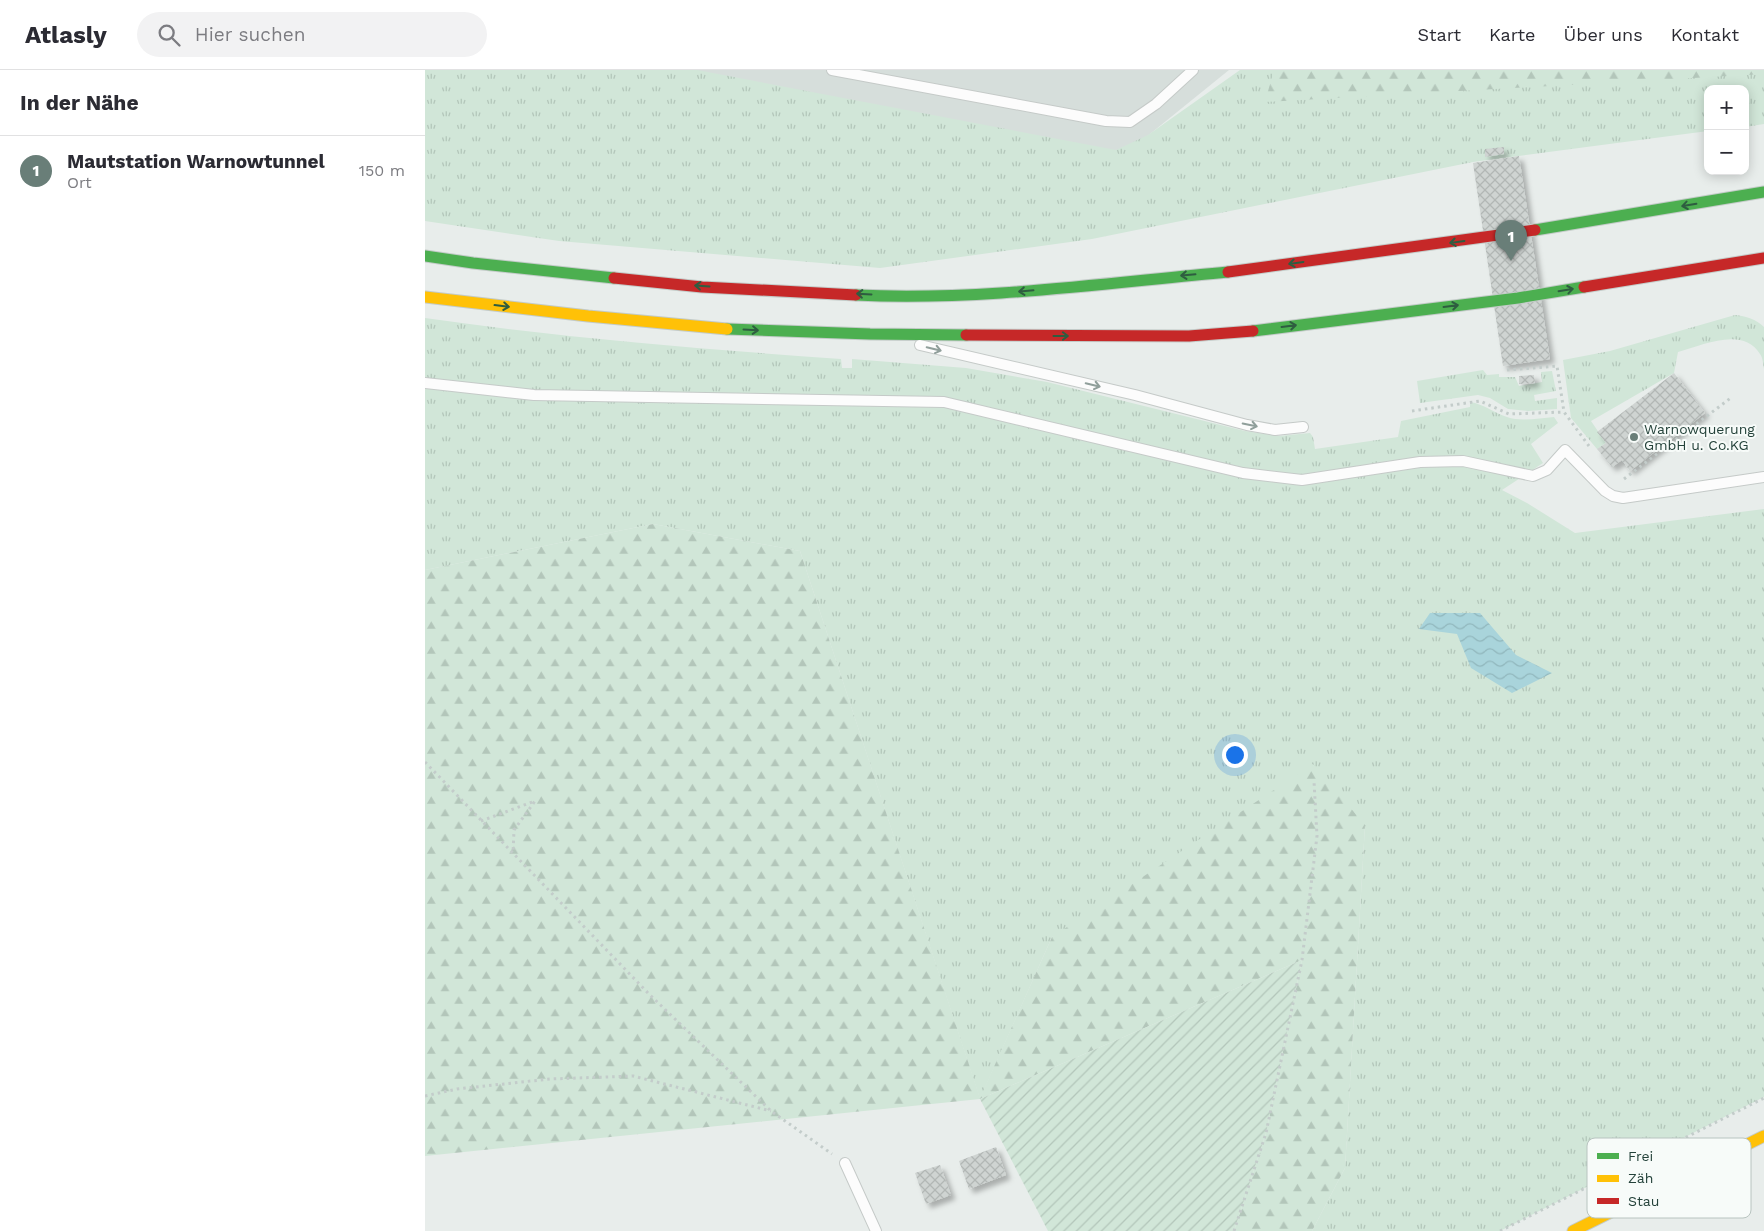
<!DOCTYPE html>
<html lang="de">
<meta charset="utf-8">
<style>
body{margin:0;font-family:"Work Sans",sans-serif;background:#f2f2f3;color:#2b2b33}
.controls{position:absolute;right:15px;top:15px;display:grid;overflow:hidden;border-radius:10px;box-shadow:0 2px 12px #0003}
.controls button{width:45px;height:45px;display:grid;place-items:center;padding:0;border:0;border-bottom:1px solid #e1e1e2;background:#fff;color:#2b2b33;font:25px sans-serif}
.you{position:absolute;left:809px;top:684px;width:18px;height:18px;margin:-12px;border:4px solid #fff;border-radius:50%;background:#1a73e8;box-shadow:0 0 0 8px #1a73e833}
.badge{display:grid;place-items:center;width:32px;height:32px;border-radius:50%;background:#697e78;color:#fff;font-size:16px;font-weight:700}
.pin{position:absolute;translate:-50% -41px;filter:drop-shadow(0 1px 2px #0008)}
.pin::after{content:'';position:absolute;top:26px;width:18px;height:15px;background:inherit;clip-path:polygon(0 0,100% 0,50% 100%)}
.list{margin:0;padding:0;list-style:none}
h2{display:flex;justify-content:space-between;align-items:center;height:65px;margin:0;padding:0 20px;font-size:21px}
h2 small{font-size:16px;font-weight:400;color:#7c7c81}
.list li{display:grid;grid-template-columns:32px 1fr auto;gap:15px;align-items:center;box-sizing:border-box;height:70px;padding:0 20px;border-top:1px solid #e1e1e2}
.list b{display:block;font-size:19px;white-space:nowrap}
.list p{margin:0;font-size:16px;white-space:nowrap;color:#7c7c81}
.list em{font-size:16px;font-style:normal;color:#7c7c81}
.icon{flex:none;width:28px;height:28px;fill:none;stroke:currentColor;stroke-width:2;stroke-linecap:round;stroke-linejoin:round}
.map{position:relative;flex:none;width:1339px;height:1161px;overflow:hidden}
header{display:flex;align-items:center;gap:30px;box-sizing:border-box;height:70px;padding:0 25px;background:#fff;border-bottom:1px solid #e1e1e2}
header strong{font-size:24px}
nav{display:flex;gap:28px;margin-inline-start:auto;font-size:18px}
.search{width:350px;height:45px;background:#f2f2f3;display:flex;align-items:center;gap:12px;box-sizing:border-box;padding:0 18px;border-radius:28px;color:#7c7c81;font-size:19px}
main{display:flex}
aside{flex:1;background:#fff}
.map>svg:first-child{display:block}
.built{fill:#d6dedb}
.grass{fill:url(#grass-tufts)}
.forest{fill:url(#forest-firs)}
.garden{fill:url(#garden-furrows)}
.water{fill:url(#water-waves)}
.building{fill:url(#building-cross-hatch);filter:url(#shadow)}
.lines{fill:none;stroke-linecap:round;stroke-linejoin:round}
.lane-casing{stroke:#c5cac8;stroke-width:12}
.fast-casing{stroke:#c3cbc8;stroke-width:13}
.slow-casing{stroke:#c3cbc8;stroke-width:13}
.jam-casing{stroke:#c3cbc8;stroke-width:13}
.path{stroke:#c3ccca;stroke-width:3;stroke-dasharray:2.5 4;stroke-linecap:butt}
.lane{stroke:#fcfcfc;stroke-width:10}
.fast{stroke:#4caf50;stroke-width:11}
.slow{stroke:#ffc107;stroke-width:11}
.jam{stroke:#c62828;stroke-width:11}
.oneway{stroke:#2e5d40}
.oneway2{stroke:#909f9b}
.poi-dot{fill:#697e78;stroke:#f7fbf9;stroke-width:2}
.labels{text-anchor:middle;stroke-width:4;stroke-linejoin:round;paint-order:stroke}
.poi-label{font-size:14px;fill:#24423a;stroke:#f7fbf9;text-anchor:start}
.key{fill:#f7fbf9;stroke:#b8c4c0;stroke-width:1}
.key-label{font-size:14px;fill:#24423a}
</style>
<header>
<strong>Atlasly</strong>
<div class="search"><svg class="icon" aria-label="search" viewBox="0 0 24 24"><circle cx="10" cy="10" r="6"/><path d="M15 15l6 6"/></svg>Hier suchen</div>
<nav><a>Start</a><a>Karte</a><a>Über uns</a><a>Kontakt</a></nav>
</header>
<main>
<aside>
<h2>In der Nähe<small></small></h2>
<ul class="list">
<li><span class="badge">1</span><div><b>Mautstation Warnowtunnel</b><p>Ort</p></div><em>150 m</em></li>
</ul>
</aside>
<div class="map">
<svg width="1339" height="1161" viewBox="0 0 1339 1161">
<defs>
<pattern id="grass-tufts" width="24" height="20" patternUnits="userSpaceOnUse" patternTransform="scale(1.25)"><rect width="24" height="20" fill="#d1e6d8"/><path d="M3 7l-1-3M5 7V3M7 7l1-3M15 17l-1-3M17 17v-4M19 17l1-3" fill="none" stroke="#b3c6ba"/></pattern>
<pattern id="forest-firs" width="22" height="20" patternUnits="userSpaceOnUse" patternTransform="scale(1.25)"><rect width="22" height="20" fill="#d1e6d8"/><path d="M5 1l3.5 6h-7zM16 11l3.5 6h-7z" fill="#b3c6ba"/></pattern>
<pattern id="garden-furrows" width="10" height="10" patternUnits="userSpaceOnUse" patternTransform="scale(1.25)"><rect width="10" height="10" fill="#d1e6d8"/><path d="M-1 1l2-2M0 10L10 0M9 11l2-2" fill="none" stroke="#b3c6ba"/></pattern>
<pattern id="water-waves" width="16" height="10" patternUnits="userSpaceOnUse" patternTransform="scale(1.25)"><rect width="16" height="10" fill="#a9d4db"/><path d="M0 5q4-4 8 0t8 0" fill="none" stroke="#91b7bd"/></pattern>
<pattern id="building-cross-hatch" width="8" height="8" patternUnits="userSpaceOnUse" patternTransform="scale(1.25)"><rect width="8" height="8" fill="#cfd4d2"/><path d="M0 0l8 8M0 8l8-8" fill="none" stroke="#b2b7b5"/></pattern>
<filter id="shadow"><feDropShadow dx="4.5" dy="4.5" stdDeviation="2.5" flood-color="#0004"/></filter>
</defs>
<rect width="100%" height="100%" fill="#e8edeb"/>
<path class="built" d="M225,0H804L720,68L691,84Z"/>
<path class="grass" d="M0,0H272L691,80L723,65L815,0H1339V54L1320,57V19H1283V61L1048,92L667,169L455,198L134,171L0,151Z
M1310,245C1321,246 1331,249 1339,257V299C1338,294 1338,288 1335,284C1318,256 1278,275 1253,282L1249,303L1166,351L1181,373L1172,379L1146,348L1138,290L1185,281Z
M0,248C138,268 277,279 416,289L417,298H427V289L541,298L622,312L820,361L854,366L885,363L888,367L890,379L973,367L976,351L1045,337V332C1059,334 1069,343 1082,347C1096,352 1115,348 1129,347L1133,353L1106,374L1118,393L1077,420L1102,433L1150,463L1339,439V1027L1075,1161H887L920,1098L940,755L627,867L555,1029L375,481L228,454L0,500Z
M1058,300L1062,305L1074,304V307H1090L1094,316L1117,312L1116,302L1127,301L1131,321L1109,325L1110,331L1132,328V339L1103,341L1083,339L1065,328L1053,325L995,333L992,311Z"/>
<path class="forest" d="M849,0H1339V4L840,32Z
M228,454L375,481L555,1028L627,867L888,694L940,755L920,1098L887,1161H809L841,1063L877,890L555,1029L0,1086V500Z"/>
<path class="garden" d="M877,890L841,1063L809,1161H623L555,1029Z"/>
<path class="water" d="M1005,543H1055L1091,585L1127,603L1087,623L1046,598L1032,564L994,559Z"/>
<path class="building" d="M1079,77V84L1060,87V79Z
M1094,86L1125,289L1078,296L1048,93Z
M1249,303L1280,343L1205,401L1197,390L1187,397L1172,379L1181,373L1172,362Z
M1109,305L1110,313L1094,314V306Z
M571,1077L581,1105L544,1119L534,1091Z
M515,1095L526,1125L501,1134L490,1103Z"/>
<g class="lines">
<g class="lane-casing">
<path id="lane" d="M407,0L681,51L705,52L731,34L768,0
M495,275L710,325L822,355L850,360L878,357
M0,313L109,325L519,332L818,403L877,410L995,392L1038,391L1108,406L1122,400L1140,380L1180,421L1188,426L1198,428L1339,407
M420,1093L451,1161"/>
</g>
<g class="fast-casing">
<path id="fast" d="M1110,160L1339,122
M0,186L48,193L189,208
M431,225C555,231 680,213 803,202
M302,259L445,264L541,265
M828,261L1093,228L1159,217"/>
</g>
<g class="slow-casing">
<path id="slow" d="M0,227L163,246L302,259
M1148,1161L1339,1066"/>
</g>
<g class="jam-casing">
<path id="jam" d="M803,202L1110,160
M189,208L277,217L431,225
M1159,217L1339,188
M541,265L764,266L828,261"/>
</g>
<path class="path" d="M1082,300L1132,296L1139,342L1164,376
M987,341L1055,331L1084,344L1139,342
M1199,409L1307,327
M0,692L224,924L346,1041L407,1084
M56,751L110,731L89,760L88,784
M0,1026L32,1019L125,1009L208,1006L346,1041
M809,1161L841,1063L877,890L892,766L889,711
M1075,1161L1339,1028"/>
<use href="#lane" class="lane"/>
<use href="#fast" class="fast"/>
<use href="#slow" class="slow"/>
<use href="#jam" class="jam"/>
</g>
<defs><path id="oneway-shaft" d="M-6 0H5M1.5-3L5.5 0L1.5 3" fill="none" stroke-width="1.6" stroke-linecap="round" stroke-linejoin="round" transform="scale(1.25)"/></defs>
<g class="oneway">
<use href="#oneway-shaft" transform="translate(1264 135) rotate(171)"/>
<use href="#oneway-shaft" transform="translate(1032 172) rotate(172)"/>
<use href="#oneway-shaft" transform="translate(871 193) rotate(172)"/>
<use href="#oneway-shaft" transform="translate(763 205) rotate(175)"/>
<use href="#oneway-shaft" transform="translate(277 216) rotate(-176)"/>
<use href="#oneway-shaft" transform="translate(1141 220) rotate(-9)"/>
<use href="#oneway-shaft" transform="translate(601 221) rotate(175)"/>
<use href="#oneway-shaft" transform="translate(439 224) rotate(-177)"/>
<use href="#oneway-shaft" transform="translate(77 236) rotate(7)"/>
<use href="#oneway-shaft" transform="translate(1026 236) rotate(-7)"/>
<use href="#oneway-shaft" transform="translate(864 256) rotate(-7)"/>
<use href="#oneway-shaft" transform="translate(326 260) rotate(3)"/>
<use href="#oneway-shaft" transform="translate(636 266)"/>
</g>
<g class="oneway2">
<use href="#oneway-shaft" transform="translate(509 279) rotate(13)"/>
<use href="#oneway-shaft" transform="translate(668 315) rotate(13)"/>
<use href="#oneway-shaft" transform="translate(825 355) rotate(12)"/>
</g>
<circle class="poi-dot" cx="1209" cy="367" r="5"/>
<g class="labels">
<g class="poi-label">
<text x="1219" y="364">Warnowquerung<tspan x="1219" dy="16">GmbH u. Co.KG</tspan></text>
</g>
</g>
<rect x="1162" y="1068" width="164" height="80" rx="8" class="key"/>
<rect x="1172" y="1083" width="22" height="6" fill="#4caf50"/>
<rect x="1172" y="1105" width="22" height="7" fill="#ffc107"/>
<rect x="1172" y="1128" width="22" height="6" fill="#c62828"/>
<g class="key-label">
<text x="1203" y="1091">Frei</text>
<text x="1203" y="1113">Zäh</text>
<text x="1203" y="1136">Stau</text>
</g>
</svg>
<div class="controls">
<button>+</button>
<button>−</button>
</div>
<div class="you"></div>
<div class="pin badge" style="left:1086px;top:191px">1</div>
</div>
</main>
